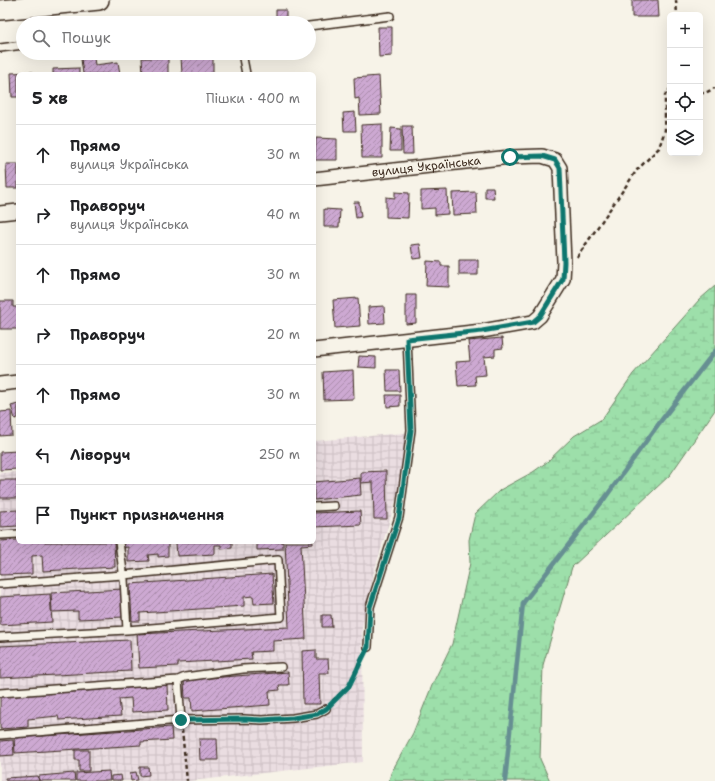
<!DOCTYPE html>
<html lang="uk">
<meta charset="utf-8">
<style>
body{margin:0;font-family:"Shantell Sans",sans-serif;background:#f2f2f2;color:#202124}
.controls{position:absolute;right:12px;top:12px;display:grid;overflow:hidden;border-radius:6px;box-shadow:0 4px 16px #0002}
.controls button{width:36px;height:36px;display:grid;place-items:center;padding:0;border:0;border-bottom:1px solid #e0e0e0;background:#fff;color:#202124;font:20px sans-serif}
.stop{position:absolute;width:12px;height:12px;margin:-9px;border:3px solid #0f766e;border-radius:50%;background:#fff}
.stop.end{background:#0f766e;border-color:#fff;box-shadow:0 1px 4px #0008}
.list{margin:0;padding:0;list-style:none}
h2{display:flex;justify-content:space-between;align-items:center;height:52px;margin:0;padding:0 16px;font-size:17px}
h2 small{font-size:13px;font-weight:400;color:#757577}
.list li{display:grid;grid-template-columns:26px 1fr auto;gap:12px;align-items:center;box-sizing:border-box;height:60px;padding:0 16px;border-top:1px solid #e0e0e0}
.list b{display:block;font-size:15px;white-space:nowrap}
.list p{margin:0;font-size:13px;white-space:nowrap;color:#757577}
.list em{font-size:13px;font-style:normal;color:#757577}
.icon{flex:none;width:22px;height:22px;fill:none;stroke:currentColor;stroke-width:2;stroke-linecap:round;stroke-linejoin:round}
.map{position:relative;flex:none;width:715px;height:781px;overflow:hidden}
.search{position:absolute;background:#fff;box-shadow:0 4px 16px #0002;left:16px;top:16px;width:300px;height:44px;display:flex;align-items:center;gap:10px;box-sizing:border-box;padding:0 14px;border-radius:22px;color:#757577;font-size:15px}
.panel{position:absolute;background:#fff;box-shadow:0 4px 16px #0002;left:16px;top:72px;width:300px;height:472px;border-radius:6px}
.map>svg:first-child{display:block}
.industrial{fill:url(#industrial-grid)}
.wetland{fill:url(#wetland-marsh);stroke:#6c8464}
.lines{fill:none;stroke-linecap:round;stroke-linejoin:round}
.stream{stroke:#668f92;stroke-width:4.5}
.building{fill:url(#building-hatch);stroke:#3b2a1e}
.lane-casing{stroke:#3b2a1e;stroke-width:10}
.street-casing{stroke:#3b2a1e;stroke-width:16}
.secondary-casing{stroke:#3b2a1e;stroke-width:22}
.path{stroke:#3b2a1e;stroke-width:2.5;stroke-dasharray:4 3;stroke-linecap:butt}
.lane{stroke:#f7f3e8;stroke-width:7}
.street{stroke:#f7f3e8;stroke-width:13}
.secondary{stroke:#f7f3e8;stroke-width:19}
.route{stroke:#0f766e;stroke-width:5}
.labels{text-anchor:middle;stroke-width:4;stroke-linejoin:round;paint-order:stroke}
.street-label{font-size:12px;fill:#3b2a1e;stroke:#f7f3e8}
</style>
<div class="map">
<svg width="715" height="781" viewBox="0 0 715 781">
<defs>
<pattern id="industrial-grid" width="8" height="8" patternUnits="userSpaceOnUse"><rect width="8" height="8" fill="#eadde1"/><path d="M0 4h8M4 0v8" fill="none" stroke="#cabec1"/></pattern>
<pattern id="wetland-marsh" width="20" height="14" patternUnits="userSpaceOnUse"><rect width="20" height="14" fill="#9ddfaa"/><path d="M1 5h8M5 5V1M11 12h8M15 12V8" fill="none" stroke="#88c092"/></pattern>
<pattern id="building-hatch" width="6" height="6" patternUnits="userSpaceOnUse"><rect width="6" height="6" fill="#cda9d2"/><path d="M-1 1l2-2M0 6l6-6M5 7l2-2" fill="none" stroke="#a88aaa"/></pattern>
</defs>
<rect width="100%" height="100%" fill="#f7f3e8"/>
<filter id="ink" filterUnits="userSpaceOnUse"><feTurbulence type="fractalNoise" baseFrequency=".025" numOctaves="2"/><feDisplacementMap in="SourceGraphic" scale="8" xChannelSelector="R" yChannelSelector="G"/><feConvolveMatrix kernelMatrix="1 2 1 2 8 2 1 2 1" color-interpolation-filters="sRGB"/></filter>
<g filter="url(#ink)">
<path class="industrial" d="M416,432L373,576L362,628L363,762L190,781H0V473L18,472V542H314V441Z"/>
<path class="wetland" d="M715,286V410L670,475L572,567L543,665L540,759L550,781H389L391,773L413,733L433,683L452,644L470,563L469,540L475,514L500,490L533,472L547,462L574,436L602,419L633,374L699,300Z"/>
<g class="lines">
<path class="stream" d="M505,781L523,603L605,498L660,422L715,351"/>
</g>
<path class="building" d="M632,0H658L659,17H632Z
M276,10H286V20H276Z
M378,27H392V56L379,57Z
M213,56V74H182L181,57Z
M94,58L95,65L118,62L120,74H83L81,59Z
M142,58H168V74H143Z
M79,68V74H53V69Z
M33,72V74H18V97H12L11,73Z
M379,76L381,114L360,115L359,98L355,99L354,78Z
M355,112L356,131H344L343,113Z
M382,124V158H362L361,125Z
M402,126H412L413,154H403Z
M391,128L401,129V151H390Z
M316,138L337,139V160H315Z
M6,164H18V188H7Z
M485,187H493L494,198H485Z
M447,190L448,214L435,215V208L421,209V191Z
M395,192L409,193L408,218L386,217V197L395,198Z
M476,192L477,214L453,215L452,193Z
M354,202H359L361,217L356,218Z
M324,209L340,210L339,227H324Z
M420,244L422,258L413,259L411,245Z
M459,260H478V275H459Z
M427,261L441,262V266H449V287L426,286Z
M406,295H416V323L406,324Z
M358,298L360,326L335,328L333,300Z
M0,301H13V307H18V329H0Z
M384,306L385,323L369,324L368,307Z
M502,338L503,348L495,349V356L484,357L486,375L475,376L476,385L458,386L456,362L470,361L468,341Z
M359,356L376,357V368L358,367Z
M353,370L354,399L324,400L323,372Z
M386,370H399L400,391H387Z
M386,395H400V406L387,407Z
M18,404V418L15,419L11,406Z
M11,411L12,435L0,436V412Z
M18,451V469L0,470V452Z
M386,471L387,519H374L373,482L361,483V472Z
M360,478L361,495L314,500V482Z
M0,480H17V498H0Z
M18,510V526L0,527V511Z
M360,511L361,525L314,527V513Z
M18,540V542H114L115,567L43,571L42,555L32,556V574L0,575V541Z
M121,542H232V548L221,549V545H215V554L177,556L176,543L168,544V556L158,557V554L148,555L149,561L128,562V547L121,548Z
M257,542H283V549L257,550Z
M285,542H313V544L301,545L306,639L273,641V651L251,652L252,659L178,663V666L139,668L137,634L289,627Z
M272,574L274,603L254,604L253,596L244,597V606L140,613V621H132L130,584Z
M123,589L124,617L78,619V611L52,612L51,593Z
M50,594L52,622L0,625V597Z
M322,615H331L332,627H322Z
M130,640L131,671L0,678V646Z
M316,650V659H328L329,673H319L320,704H303L302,651Z
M288,672L289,685H279L280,690L269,691L270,705L192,711L191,698H185L184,680Z
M167,685L168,710L132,712L131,698L119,699L121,716L59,720L58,716L28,719V727L0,729V697Z
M171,727L172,740L141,742V745L15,753L14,738Z
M199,739H217L218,760H200Z
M13,740L14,755L0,756V741Z
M75,750H89V771H79V760H75Z
M140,767H148L149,775L140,776Z
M109,771L110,781H76V773Z
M136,772L138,780L131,781L130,773Z
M74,773L75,781H39V776Z
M121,775L122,781H111V776Z
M38,776L39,781H6L5,778Z"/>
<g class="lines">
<g class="lane-casing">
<path id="lane" d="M309,26L390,16
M0,48L23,45
M242,53L246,74
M314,507L334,506
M0,535L18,534
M119,542L124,579L127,630
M0,584L123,575L278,560L281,617L127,630L0,637
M368,647L370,607L399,517L411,430L407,339
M178,680L181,720
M0,693L178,680L185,677L243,669L281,667
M0,735L181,720L244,719L262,720L293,718L317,714L326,709"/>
</g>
<g class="street-casing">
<g id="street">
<path id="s1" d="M314,179L510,157L542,156L555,160L560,168L564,262L563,279L540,316L533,322L482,331L314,350"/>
<path d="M0,213L18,211"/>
<path d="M0,384L18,382"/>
</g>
</g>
<g class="secondary-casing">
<path id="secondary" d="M0,10L99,0"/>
</g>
<path class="path" d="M676,0L677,15
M700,93H705L715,88
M577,257L637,170L659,148L665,130V95L670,89
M333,701L349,686L364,654
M182,730L187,781"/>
<use href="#lane" class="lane"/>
<use href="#street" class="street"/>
<use href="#secondary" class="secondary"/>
</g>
</g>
<g class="lines" filter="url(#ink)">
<path class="route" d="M181,720L244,719L262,720L293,718L317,714L326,709L349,686L368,647L370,607L399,518L411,430L407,339L482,331L533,322L540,316L563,279L564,262L560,168L555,160L542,156L510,157"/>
</g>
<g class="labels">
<g class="street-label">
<text dy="4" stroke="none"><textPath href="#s1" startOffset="113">вулиця Українська</textPath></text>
</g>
</g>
</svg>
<div class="controls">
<button>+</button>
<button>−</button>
<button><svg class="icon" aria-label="locate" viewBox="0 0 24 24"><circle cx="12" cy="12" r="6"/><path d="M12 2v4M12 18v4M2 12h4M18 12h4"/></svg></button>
<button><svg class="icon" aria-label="layers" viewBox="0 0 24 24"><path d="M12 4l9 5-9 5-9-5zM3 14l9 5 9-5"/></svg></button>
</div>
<div class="stop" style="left:510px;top:157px"></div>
<div class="stop end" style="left:181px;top:720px"></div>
<div class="search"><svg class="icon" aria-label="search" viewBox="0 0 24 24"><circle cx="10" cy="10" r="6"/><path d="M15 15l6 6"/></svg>Пошук</div>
<section class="panel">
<h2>5 хв<small>Пішки · 400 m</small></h2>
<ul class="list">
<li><svg class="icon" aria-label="ahead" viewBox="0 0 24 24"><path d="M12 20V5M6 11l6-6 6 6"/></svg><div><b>Прямо</b><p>вулиця Українська</p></div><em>30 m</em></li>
<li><svg class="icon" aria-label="right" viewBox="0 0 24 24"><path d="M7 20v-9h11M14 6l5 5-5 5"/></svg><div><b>Праворуч</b><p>вулиця Українська</p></div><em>40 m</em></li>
<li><svg class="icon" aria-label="ahead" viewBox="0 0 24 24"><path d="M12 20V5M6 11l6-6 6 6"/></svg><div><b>Прямо</b></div><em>30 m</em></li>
<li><svg class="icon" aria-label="right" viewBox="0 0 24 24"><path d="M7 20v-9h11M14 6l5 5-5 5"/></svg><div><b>Праворуч</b></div><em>20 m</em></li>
<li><svg class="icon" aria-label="ahead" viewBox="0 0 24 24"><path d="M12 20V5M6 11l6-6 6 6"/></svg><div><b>Прямо</b></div><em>30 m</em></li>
<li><svg class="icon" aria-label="left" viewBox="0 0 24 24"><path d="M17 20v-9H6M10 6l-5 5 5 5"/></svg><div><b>Ліворуч</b></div><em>250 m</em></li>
<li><svg class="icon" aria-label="arrive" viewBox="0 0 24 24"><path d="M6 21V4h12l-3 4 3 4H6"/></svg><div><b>Пункт призначення</b></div></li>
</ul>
</section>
</div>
